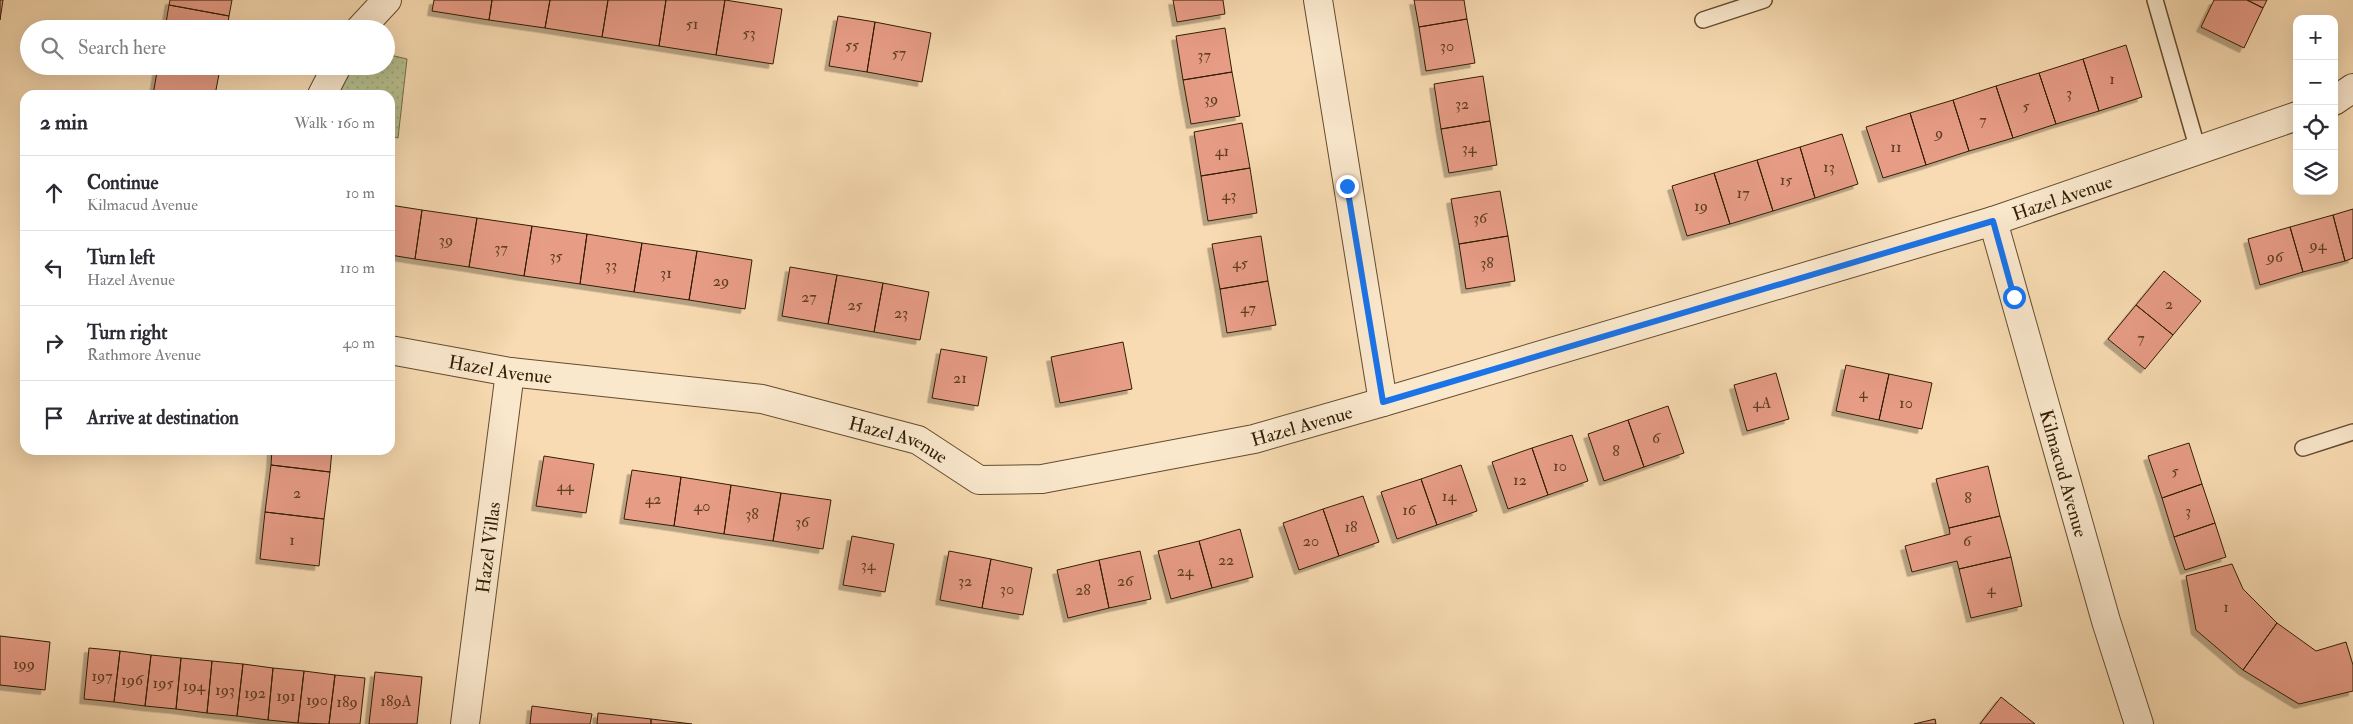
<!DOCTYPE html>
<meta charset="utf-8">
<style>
body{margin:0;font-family:"IM FELL Double Pica",serif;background:#f2f2f3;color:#2b2b33}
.controls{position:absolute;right:15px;top:15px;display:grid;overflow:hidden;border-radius:10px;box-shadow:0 5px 20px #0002}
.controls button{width:45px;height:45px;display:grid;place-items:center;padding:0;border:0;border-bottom:1px solid #e1e1e2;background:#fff;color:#2b2b33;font:25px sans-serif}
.stop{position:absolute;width:15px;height:15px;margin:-11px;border:4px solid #1a73e8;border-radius:50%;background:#fff}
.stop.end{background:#1a73e8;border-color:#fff;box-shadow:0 1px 5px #0008}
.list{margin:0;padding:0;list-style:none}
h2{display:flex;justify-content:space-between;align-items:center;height:65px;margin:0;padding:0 20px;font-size:21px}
h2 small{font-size:16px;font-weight:400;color:#7c7c81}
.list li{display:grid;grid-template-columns:32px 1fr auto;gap:15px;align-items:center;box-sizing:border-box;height:75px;padding:0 20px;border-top:1px solid #e1e1e2}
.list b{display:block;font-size:19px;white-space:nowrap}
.list p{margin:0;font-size:16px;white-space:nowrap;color:#7c7c81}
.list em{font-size:16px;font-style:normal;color:#7c7c81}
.icon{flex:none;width:28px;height:28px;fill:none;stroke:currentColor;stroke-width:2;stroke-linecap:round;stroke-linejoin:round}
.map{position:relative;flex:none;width:2353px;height:724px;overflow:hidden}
.search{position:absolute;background:#fff;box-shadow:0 5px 20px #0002;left:20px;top:20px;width:375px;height:55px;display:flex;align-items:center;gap:12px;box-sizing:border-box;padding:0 18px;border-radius:28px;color:#7c7c81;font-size:19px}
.panel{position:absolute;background:#fff;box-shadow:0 5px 20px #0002;left:20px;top:90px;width:375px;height:365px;border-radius:15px}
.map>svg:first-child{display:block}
.grass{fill:url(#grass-dots);stroke:#746f4a}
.building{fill:#e79c86;stroke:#311d03;filter:url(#shadow)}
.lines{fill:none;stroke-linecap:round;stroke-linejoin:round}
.lane-casing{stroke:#634c2f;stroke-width:18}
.street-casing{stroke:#634c2f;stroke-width:30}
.lane{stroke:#fae8cd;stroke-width:15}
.street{stroke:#fae8cd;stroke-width:28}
.route{stroke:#1a73e8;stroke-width:6}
.labels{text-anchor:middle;stroke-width:4.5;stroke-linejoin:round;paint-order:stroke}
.number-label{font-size:16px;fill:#5e3d24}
.street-label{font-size:19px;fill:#311d03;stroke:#fae8cd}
</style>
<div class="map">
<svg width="2353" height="724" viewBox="0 0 2353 724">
<defs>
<pattern id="grass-dots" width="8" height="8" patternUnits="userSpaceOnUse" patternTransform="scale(1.25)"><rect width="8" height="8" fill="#b8c190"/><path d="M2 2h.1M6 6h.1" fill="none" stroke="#9fa57b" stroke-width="1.8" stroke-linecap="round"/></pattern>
<filter id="shadow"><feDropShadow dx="-4.5" dy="4.5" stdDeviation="0" flood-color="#0004"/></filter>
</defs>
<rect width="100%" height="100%" fill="#f8dbb2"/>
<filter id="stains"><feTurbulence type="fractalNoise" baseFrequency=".004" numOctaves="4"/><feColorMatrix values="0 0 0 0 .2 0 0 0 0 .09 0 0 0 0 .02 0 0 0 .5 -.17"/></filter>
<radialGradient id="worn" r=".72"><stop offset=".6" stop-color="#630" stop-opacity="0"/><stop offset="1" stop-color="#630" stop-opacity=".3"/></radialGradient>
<path class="grass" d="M386,54L407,59L398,138L390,136V95H322L337,66H386Z"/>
<path class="building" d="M0,0H3L0,20Z
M170,0H232L229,16L169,5Z
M434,0H492L489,20L432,11Z
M492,0H550L545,28L489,20Z
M550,0H608L602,37L545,28Z
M608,0H666L659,46L602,37Z
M666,0H725L716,55L659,46Z
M725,0L782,9L773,64L716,55Z
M1173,0H1223L1225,14L1177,22Z
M1414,0H1464L1467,19L1419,27Z
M2214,0H2247L2263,8L2244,48L2201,27Z
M2247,0H2267L2263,8Z
M169,5L229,16L227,29H165Z
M838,16L875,22L867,72L829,66Z
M1467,19L1475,63L1426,71L1419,27Z
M875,22L931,33L922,82L867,72Z
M1225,28L1232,72L1183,80L1176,36Z
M2126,45L2142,97L2099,111L2083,59Z
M2083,59L2099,111L2056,124L2039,73Z
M158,66H208L220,69L215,95H153Z
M1232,72L1240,116L1191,124L1183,80Z
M2039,73L2056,124L2013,138L1996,86Z
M1483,76L1490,121L1441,129L1434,84Z
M1996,86L2013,138L1969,151L1953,100Z
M1953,100L1969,151L1926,165L1910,113Z
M1910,113L1926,165L1883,178L1866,127Z
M1490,121L1497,165L1449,173L1441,129Z
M1242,123L1250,168L1201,176L1194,132Z
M1842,134L1858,184L1815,198L1800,147Z
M1800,147L1815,198L1773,211L1757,160Z
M1757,160L1773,211L1730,224L1714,173Z
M1250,168L1257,213L1208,221L1201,176Z
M1714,173L1730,224L1687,236L1672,186Z
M1500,191L1508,236L1459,244L1451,199Z
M390,205L422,210L415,259L390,255Z
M2353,209V258L2345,261L2333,215Z
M422,210L477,218L469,267L415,259Z
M2333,215L2345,261L2303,272L2290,227Z
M477,218L532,226L524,276L469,267Z
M532,226L587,234L580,284L524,276Z
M2290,227L2303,272L2260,285L2248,239Z
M587,234L642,243L634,292L580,284Z
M1261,236L1268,281L1220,289L1212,244Z
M1508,236L1515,281L1466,289L1459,244Z
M642,243L697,251L689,300L634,292Z
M697,251L752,260L745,309L689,300Z
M790,267L837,275L828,324L782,316Z
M2164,271L2201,301L2173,335L2136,305Z
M837,275L883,283L874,332L828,324Z
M1268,281L1276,325L1227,333L1220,289Z
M883,283L929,292L920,340L874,332Z
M2136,305L2173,335L2145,369L2108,339Z
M1123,342L1132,389L1060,403L1051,357Z
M941,349L987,357L978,406L932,398Z
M1846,365L1889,374L1879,420L1836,411Z
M1776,373L1789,419L1747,431L1734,385Z
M1889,374L1932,383L1922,429L1879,420Z
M1668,406L1684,453L1644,467L1628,420Z
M1628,420L1644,467L1604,481L1588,434Z
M1572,435L1588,481L1548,495L1532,448Z
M2189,443L2202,484L2162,498L2148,456Z
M1532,448L1548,495L1508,509L1492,462Z
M272,450H332L330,472L271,465Z
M544,456L594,464L586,513L536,506Z
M271,465L330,472L324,519L265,512Z
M1461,465L1477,511L1437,525L1421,479Z
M1988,466L2000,516L1949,528L1936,479Z
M632,470L681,477L674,526L624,519Z
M681,477L731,485L724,534L674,526Z
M1421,479L1437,525L1397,539L1381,492Z
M2202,484L2215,523L2174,537L2162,498Z
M731,485L781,493L773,541L724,534Z
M781,493L831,500L823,549L773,541Z
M1363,496L1379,542L1339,556L1323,509Z
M1323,509L1339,556L1299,570L1283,523Z
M265,512L324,519L319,566L260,559Z
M2000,516L2011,557L1959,569L1957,561L1912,572L1905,546L1950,534L1949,528Z
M2215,523L2226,557L2185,570L2174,537Z
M1240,529L1253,577L1212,588L1199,541Z
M852,536L894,544L885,592L843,585Z
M1199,541L1212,588L1171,599L1158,551Z
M949,551L991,559L982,608L940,600Z
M1140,551L1151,599L1109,608L1099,560Z
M2011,557L2022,606L1971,618L1959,569Z
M991,559L1032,568L1023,615L982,608Z
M1099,560L1109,608L1068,618L1057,570Z
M2232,564L2243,589L2277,623L2243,670L2196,630L2186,576Z
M2277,623L2316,651L2346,642L2353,665V691L2299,704L2243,670Z
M0,636L50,642L45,690L0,685Z
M89,648L120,651L114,702L84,699Z
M120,651L151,655L145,706L114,702Z
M151,655L181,658L176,709L145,706Z
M181,658L212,661L207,713L176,709Z
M212,661L243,664L237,716L207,713Z
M243,664L273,668L268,720L237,716Z
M273,668L304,671L298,723L268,720Z
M304,671L335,675L329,724L298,723Z
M375,672L422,677L417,724H369Z
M335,675L365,678L360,724H329Z
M2001,697L2035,724H1980Z
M532,706L592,714L590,724H530Z
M598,713L651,719V724H597Z
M651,719L692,724H651Z
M1935,719L1936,724H1914Z"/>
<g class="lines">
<g class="lane-casing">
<path id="lane" d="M2155,0L2198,150
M1703,20L1764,0
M2303,448L2353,432"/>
</g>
<g class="street-casing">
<g id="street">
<path d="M1318,0L1383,402"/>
<path d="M360,29L387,0"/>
<path d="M322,95L337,66"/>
<path d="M2334,101L2353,88"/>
<path id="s1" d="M1993,221L2106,621L2139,724"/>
<path id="s2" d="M390,350L510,372L762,399L918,440L979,480L1042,479L1254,439L1383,402L1993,221L2297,116"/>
<path id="s3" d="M465,724L510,372"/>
</g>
</g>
<use href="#lane" class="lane"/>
<use href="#street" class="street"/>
</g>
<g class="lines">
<path class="route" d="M1347,186L1383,402L1993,221L2014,297"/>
</g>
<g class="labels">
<g class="number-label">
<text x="692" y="29">51</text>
<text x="749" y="38">53</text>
<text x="852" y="50">55</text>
<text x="1447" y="51">30</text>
<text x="899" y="58">57</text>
<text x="1204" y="60">37</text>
<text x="2112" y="84">1</text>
<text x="2069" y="98">3</text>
<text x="1211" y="104">39</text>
<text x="1462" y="109">32</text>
<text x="2026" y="111">5</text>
<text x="1983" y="125">7</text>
<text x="1939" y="138">9</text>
<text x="1896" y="152">11</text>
<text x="1469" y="153">34</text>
<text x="1222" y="156">41</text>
<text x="1829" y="172">13</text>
<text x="1786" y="185">15</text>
<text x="1743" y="198">17</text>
<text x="1229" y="200">43</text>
<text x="1701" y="211">19</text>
<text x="1480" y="223">36</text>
<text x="446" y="245">39</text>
<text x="2318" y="250">94</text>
<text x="501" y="253">37</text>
<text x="556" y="261">35</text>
<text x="2275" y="262">96</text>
<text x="1240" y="268">45</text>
<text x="1487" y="268">38</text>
<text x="611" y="270">33</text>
<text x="666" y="278">31</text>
<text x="721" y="286">29</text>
<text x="809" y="302">27</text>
<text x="2169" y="309">2</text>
<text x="855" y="310">25</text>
<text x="1248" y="313">47</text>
<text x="901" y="318">23</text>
<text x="2141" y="343">7</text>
<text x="960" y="383">21</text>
<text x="1863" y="398">4</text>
<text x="1762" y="408">4A</text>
<text x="1906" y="408">10</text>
<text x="1656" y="443">6</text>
<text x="1616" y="456">8</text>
<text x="1560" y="471">10</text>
<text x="2175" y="476">5</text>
<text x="1520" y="485">12</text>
<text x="565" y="491">44</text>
<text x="297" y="498">2</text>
<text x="1449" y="501">14</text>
<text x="1968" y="503">8</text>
<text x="653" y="504">42</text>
<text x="702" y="511">40</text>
<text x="1409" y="515">16</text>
<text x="2188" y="516">3</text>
<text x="752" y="519">38</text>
<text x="802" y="527">36</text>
<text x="1351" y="532">18</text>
<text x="292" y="545">1</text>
<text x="1311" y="546">20</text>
<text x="1967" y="546">6</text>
<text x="1226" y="565">22</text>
<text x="868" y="570">34</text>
<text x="1185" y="576">24</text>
<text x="965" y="586">32</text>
<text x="1125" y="586">26</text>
<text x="1007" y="594">30</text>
<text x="1991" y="594">4</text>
<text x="1083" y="595">28</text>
<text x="2226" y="612">1</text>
<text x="24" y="669">199</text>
<text x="102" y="681">197</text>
<text x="132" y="685">196</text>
<text x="163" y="688">195</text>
<text x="194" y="691">194</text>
<text x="225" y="695">193</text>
<text x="255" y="698">192</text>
<text x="286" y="701">191</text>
<text x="317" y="705">190</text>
<text x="396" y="706">189A</text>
<text x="347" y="707">189</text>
</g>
<g class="street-label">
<text dy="7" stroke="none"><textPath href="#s2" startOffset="1732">Hazel Avenue</textPath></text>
<text dy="7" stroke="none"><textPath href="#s2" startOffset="112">Hazel Avenue</textPath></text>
<text dy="7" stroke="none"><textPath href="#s2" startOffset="938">Hazel Avenue</textPath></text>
<text dy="7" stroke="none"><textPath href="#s2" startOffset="518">Hazel Avenue</textPath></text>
<text dy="7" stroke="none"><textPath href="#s1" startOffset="262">Kilmacud Avenue</textPath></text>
<text dy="7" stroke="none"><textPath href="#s3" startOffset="178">Hazel Villas</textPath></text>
</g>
</g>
<rect width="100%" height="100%" filter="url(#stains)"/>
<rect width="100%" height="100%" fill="url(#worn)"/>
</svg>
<div class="controls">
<button>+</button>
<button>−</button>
<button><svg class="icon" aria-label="locate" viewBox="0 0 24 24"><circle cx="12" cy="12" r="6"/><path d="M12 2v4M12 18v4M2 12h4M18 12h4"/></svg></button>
<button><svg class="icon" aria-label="layers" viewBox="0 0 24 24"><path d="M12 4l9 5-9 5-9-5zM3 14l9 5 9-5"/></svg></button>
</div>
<div class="stop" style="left:2014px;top:297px"></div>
<div class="stop end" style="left:1347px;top:186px"></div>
<div class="search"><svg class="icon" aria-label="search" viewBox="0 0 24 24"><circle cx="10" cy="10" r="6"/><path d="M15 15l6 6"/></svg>Search here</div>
<section class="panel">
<h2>2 min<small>Walk · 160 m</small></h2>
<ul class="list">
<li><svg class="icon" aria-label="ahead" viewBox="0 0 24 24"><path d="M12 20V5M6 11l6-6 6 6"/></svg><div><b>Continue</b><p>Kilmacud Avenue</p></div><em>10 m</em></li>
<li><svg class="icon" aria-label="left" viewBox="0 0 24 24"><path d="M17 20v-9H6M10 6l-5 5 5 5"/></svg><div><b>Turn left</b><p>Hazel Avenue</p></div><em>110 m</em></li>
<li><svg class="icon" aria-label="right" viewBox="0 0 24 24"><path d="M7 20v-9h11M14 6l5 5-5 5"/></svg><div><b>Turn right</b><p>Rathmore Avenue</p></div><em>40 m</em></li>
<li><svg class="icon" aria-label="arrive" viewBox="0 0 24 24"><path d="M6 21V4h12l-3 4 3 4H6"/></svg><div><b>Arrive at destination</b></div></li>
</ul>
</section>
</div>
